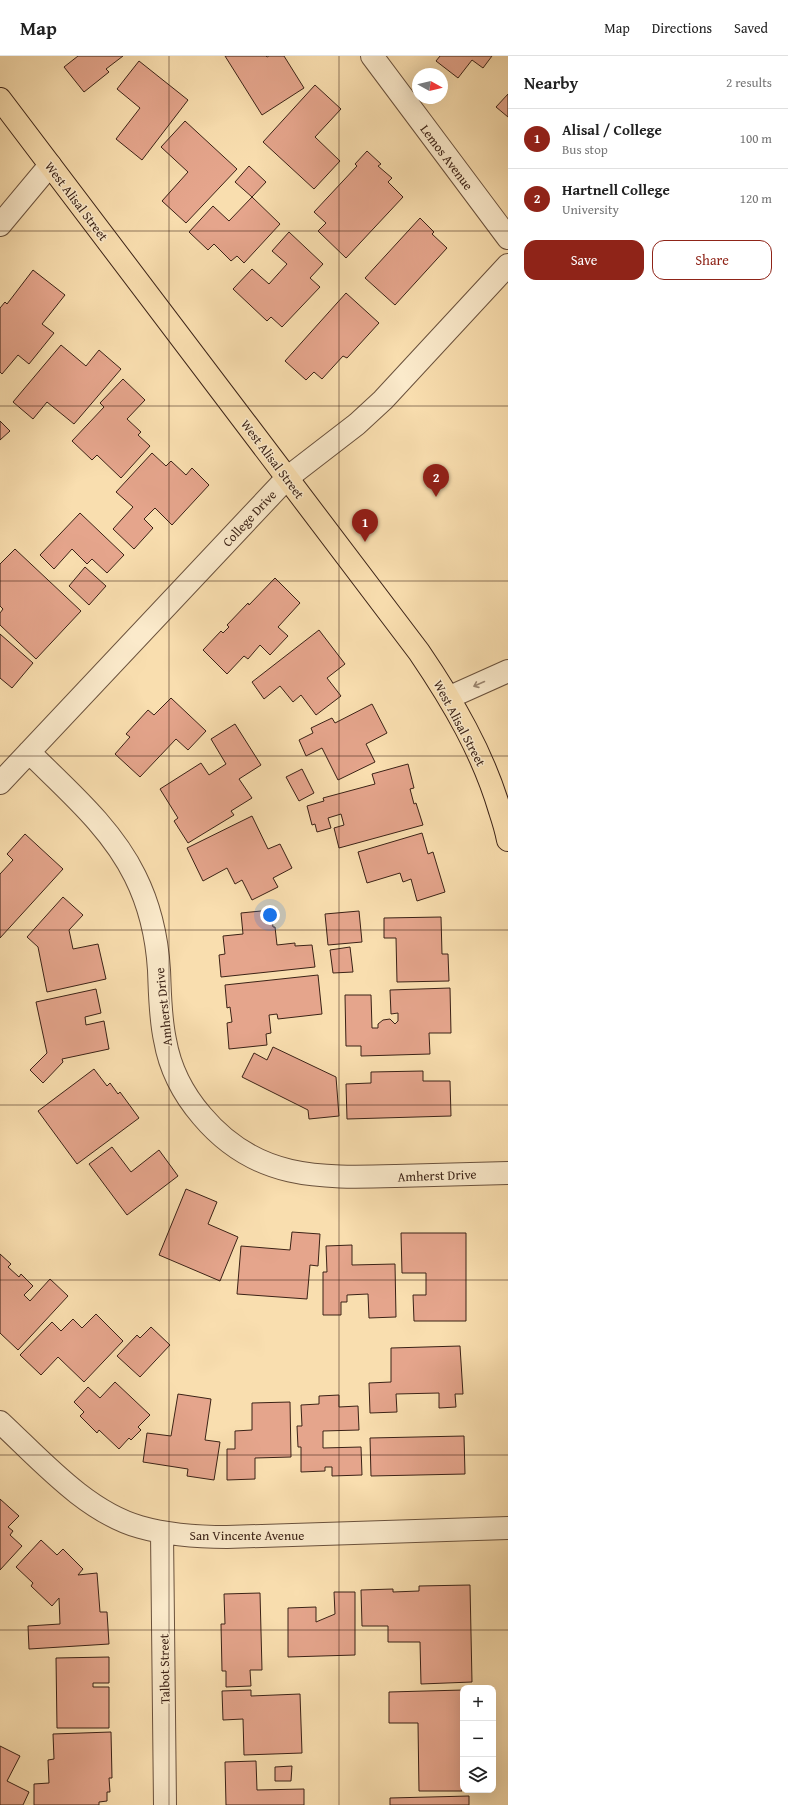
<!DOCTYPE html>
<meta charset="utf-8">
<style>
body{margin:0;font-family:"Gentium Book Plus",serif;background:#f6f6f6;color:#222}
.controls{position:absolute;right:12px;bottom:12px;display:grid;overflow:hidden;border-radius:8px;box-shadow:0 4px 16px #0002}
.controls button{width:36px;height:36px;display:grid;place-items:center;padding:0;border:0;border-bottom:1px solid #e0e0e0;background:#fff;color:#222;font:20px sans-serif}
.compass{position:absolute;left:412px;top:12px;width:36px;height:36px;border-radius:50%;background:#fff;box-shadow:0 4px 16px #0002;rotate:98deg}
.you{position:absolute;left:270px;top:859px;width:14px;height:14px;margin:-10px;border:3px solid #fff;border-radius:50%;background:#1a73e8;box-shadow:0 0 0 6px #1a73e833}
.badge{display:grid;place-items:center;width:26px;height:26px;border-radius:50%;background:#8f2418;color:#fff;font-size:13px;font-weight:700}
.pin{position:absolute;translate:-50% -33px;filter:drop-shadow(0 1px 2px #0008)}
.pin::after{content:'';position:absolute;top:21px;width:14px;height:12px;background:inherit;clip-path:polygon(0 0,100% 0,50% 100%)}
.list{margin:0;padding:0;list-style:none}
h2{display:flex;justify-content:space-between;align-items:center;height:52px;margin:0;padding:0 16px;font-size:17px}
h2 small{font-size:13px;font-weight:400;color:#767676}
.list li{display:grid;grid-template-columns:26px 1fr auto;gap:12px;align-items:center;box-sizing:border-box;height:60px;padding:0 16px;border-top:1px solid #e0e0e0}
.list b{display:block;font-size:15px;white-space:nowrap}
.list p{margin:0;font-size:13px;white-space:nowrap;color:#767676}
.list em{font-size:13px;font-style:normal;color:#767676}
.actions{display:flex;gap:8px;padding:12px 16px}
.actions a{flex:1;padding:9px 0;border:1px solid #8f2418;border-radius:12px;text-align:center;font-size:14px;color:#8f2418}
.actions .main{background:#8f2418;color:#fff}
.icon{flex:none;width:22px;height:22px;fill:none;stroke:currentColor;stroke-width:2;stroke-linecap:round;stroke-linejoin:round}
.map{position:relative;flex:none;width:508px;height:1749px;overflow:hidden}
header{display:flex;align-items:center;gap:24px;box-sizing:border-box;height:56px;padding:0 20px;background:#fff;border-bottom:1px solid #e0e0e0}
header strong{font-size:19px}
nav{display:flex;gap:22px;margin-inline-start:auto;font-size:14px}
main{display:flex}
aside{flex:1;background:#fff}
.map>svg:first-child{display:block}
.building{fill:#e5a58c;stroke:#3b2216}
.lines{fill:none;stroke-linecap:round;stroke-linejoin:round}
.minor-casing{stroke:#6a513c;stroke-width:24}
.major-casing{stroke:#3b2216;stroke-width:24}
.minor{stroke:#fbeacb;stroke-width:22}
.major{stroke:#f9deaf;stroke-width:22}
.oneway{stroke:#9b8670}
.grid{fill:none;stroke:#3b2216;stroke-width:1;stroke-opacity:0.55}
.labels{text-anchor:middle;stroke-width:3;stroke-linejoin:round;paint-order:stroke}
.street-label{font-size:13px;fill:#3b2216;stroke:#fbeacb}
</style>
<header>
<strong>Map</strong>
<nav><a>Map</a><a>Directions</a><a>Saved</a></nav>
</header>
<main>
<div class="map">
<svg width="508" height="1749" viewBox="0 0 508 1749">
<rect width="100%" height="100%" fill="#f9deaf"/>
<filter id="stains"><feTurbulence type="fractalNoise" baseFrequency=".005" numOctaves="4"/><feColorMatrix values="0 0 0 0 .2 0 0 0 0 .09 0 0 0 0 .02 0 0 0 .5 -.17"/></filter>
<radialGradient id="worn" r=".72"><stop offset=".6" stop-color="#630" stop-opacity="0"/><stop offset="1" stop-color="#630" stop-opacity=".3"/></radialGradient>
<path class="building" d="M78,0H123L106,13L109,16L84,36L64,11Z
M225,0H266L267,1L269,0H284L304,32L262,59Z
M440,0H492L483,12L472,4L458,22L436,5Z
M139,5L188,44L142,104L116,83L140,52L117,33Z
M315,29L341,53L315,81L340,105L314,133L263,86Z
M508,38V61L496,51Z
M185,65L237,113L186,167L162,145L188,116L161,91Z
M367,95L381,108L378,110L392,122L388,126L403,141L346,202L318,175L326,167L314,156L357,110L355,108Z
M249,110L266,126L252,141L235,126Z
M252,141L280,168L244,207L237,200L231,205L214,188L208,194L189,176L213,150L229,165Z
M420,162L434,176L432,178L447,192L395,249L365,222Z
M289,176L323,208L310,222L320,231L282,271L271,261L267,265L233,233L252,213L269,228L287,208L272,195Z
M33,214L65,239L42,268L54,277L29,308L18,299L2,318L0,316V252L5,246L7,248Z
M346,237L379,267L347,302L343,300L322,323L314,316L306,324L285,305Z
M61,289L86,310L99,294L121,313L74,368L47,346L33,363L13,346Z
M123,323L145,344L127,363L141,376L138,379L150,390L121,422L97,399L92,404L72,385L104,351L100,347Z
M0,365L10,375L0,384Z
M152,397L166,410L171,405L186,419L192,412L209,429L172,469L155,452L144,463L153,472L134,493L113,473L133,451L116,436Z
M80,457L124,499L107,517L92,503L87,508L72,493L54,513L40,499Z
M15,493L81,555L36,603L0,569V557L3,553L0,550V508Z
M85,511L106,530L89,549L69,530Z
M275,522L300,547L278,571L288,580L270,599L260,589L248,603L244,600L227,618L203,594L221,575L223,577L229,571L227,569L248,547L249,549Z
M319,574L345,608L327,622L341,640L316,659L301,639L293,646L280,630L264,643L252,626Z
M0,578L33,607L12,632L0,622Z
M171,642L206,675L188,694L176,683L140,721L115,698L130,681L126,678L148,654L154,659Z
M372,648L387,677L366,688L375,706L338,724L322,692L306,700L299,684L313,677L311,672L332,662L335,667Z
M235,668L261,709L239,723L252,742L231,755L234,759L188,787L174,765L178,762L160,733L201,707L209,719L226,708L211,683Z
M408,708L414,732L410,733L414,748L416,747L423,769L339,792L334,772L344,769L341,758L328,762L331,772L317,776L315,768L312,769L307,750L324,745L323,742L375,728L372,718Z
M302,713L314,737L299,745L286,721Z
M252,760L268,793L280,788L292,812L273,822L278,831L252,844L242,824L235,828L227,812L203,825L187,792Z
M422,777L428,798L433,796L445,836L417,845L411,823L403,826L400,817L367,827L358,796Z
M25,778L63,813L0,882V818L13,804L7,798Z
M63,841L83,859L69,874L73,893L98,888L106,923L47,936L38,891L27,881Z
M271,854L273,871H275L277,889L295,887V890L312,889L315,911L221,921L219,899L225,898L223,880L243,878L241,857Z
M359,855L362,886L328,889L325,858Z
M441,861L442,898H448L449,925L397,926L396,882H384V862Z
M350,891L353,916L333,917L330,894Z
M318,919L322,958L278,963L277,958L269,959L271,977L266,978L267,989L229,993L227,967L232,966L230,951L227,952L225,929Z
M450,932L451,977H429L430,998L361,1000V990H346L345,939H371L372,972H378V968L383,964L390,963L395,968L398,965V957L391,958L390,934Z
M96,933L101,957L85,961L86,969L104,965L109,993L62,1003L63,1006L43,1027L30,1014L47,997L36,946Z
M273,991L336,1021L339,1060L309,1063L308,1054L242,1021L254,997L267,1004Z
M94,1013L107,1030L110,1027L118,1038L120,1036L139,1062L77,1108L38,1055Z
M423,1015V1025H450L451,1060L347,1063L346,1028L371,1027V1016Z
M112,1091L131,1116L159,1094L178,1120L127,1159L89,1108Z
M186,1133L217,1146L208,1168L238,1181L220,1225L159,1199Z
M292,1176L320,1178L318,1210L310,1209L307,1243L237,1238L241,1190L290,1194Z
M401,1177H466V1265H414L413,1239H426V1217H402Z
M352,1189V1209L395,1208L396,1261L369,1262L368,1238L347,1239V1246H341V1259H323V1216H327L326,1190Z
M0,1198L11,1208L8,1211L19,1221L21,1218L33,1230L24,1239L30,1245L50,1223L68,1240L18,1294L0,1277Z
M96,1258L123,1285L84,1326L58,1301L41,1319L20,1299L52,1266L61,1275L73,1263L82,1272Z
M151,1271L170,1289L140,1321L117,1300L137,1279L140,1282Z
M460,1290L463,1338H455L456,1351L439,1352V1337L396,1338L397,1356L370,1357L369,1327L391,1326V1292Z
M115,1326L150,1359L138,1371L141,1374L131,1384L129,1382L119,1393L99,1374L97,1377L80,1360L84,1356L74,1346L88,1331L100,1342Z
M178,1338L211,1343L205,1384L220,1386L214,1424L187,1420L188,1413L143,1406L147,1377L171,1380Z
M339,1339V1351L358,1350L359,1374L323,1375V1392L361,1391L362,1419L332,1420V1411H325V1415L301,1416V1391H298L297,1370H302L301,1349L319,1348V1340Z
M290,1346L291,1401L255,1402V1423L227,1424V1393H235V1375L252,1374V1347Z
M464,1380L465,1418L371,1420L370,1382Z
M0,1443L19,1460L8,1471L13,1475L10,1479L22,1490L0,1514Z
M41,1484L57,1499L63,1493L83,1513L78,1519L97,1517L100,1556H107L109,1588L29,1593L28,1570L60,1568L59,1542L52,1550L31,1530L33,1527L16,1511Z
M470,1529L472,1626L421,1628L420,1586H388V1570H362L361,1534L393,1533V1536L419,1535V1530Z
M334,1536H355V1599L288,1601V1552L316,1551V1566L335,1558Z
M260,1537L262,1614H250L251,1630L226,1631V1615H222L221,1568H225L224,1538Z
M109,1601V1627H93V1631H109V1672H57L56,1602Z
M251,1634V1640L300,1638L302,1697L244,1699L243,1663L223,1664L222,1635Z
M463,1634L462,1735H419L418,1667H389V1636Z
M111,1676L112,1722H109L110,1736H107V1745L99,1746V1749H34V1728L49,1727L48,1704L54,1703L53,1678Z
M0,1690L20,1700L7,1725L29,1736L23,1749H0Z
M256,1705L257,1734L304,1733V1749H226L225,1706Z
M292,1710L291,1725H275V1711Z
M469,1740V1749H390V1742Z"/>
<g class="lines">
<g class="minor-casing">
<path id="minor" d="M372,0L508,182
M0,169L50,109
M450,641L508,615
M29,696C67,734 111,771 135,820C149,848 157,882 159,914C160,937 160,961 165,984C170,1013 183,1038 202,1060C256,1124 319,1122 396,1120C433,1119 471,1118 508,1117
M0,727L287,422L357,368L383,344L508,209
M0,1366C40,1403 86,1456 140,1471C168,1479 197,1481 227,1481L508,1472
M162,1477L165,1749"/>
</g>
<g class="major-casing">
<path id="major" d="M0,43L419,596C453,646 483,697 500,755C503,764 506,774 508,784"/>
</g>
<use href="#minor" class="minor"/>
<use href="#major" class="major"/>
</g>
<defs><path id="oneway-shaft" d="M-6 0H5M1.5-3L5.5 0L1.5 3" fill="none" stroke-width="1.6" stroke-linecap="round" stroke-linejoin="round"/></defs>
<use class="oneway" href="#oneway-shaft" transform="translate(479 628) rotate(156)"/>
<path class="grid" d="M169,0V1749M339,0V1749M0,175H508M0,350H508M0,525H508M0,700H508M0,874H508M0,1049H508M0,1224H508M0,1399H508M0,1574H508"/>
<g class="labels">
<g class="street-label">
<text transform="translate(447 101) rotate(53)" y="5">Lemos Avenue</text>
<text transform="translate(77 145) rotate(53)" y="5">West Alisal Street</text>
<text transform="translate(273 403) rotate(53)" y="5">West Alisal Street</text>
<text transform="translate(249 462) rotate(-47)" y="5">College Drive</text>
<text transform="translate(460 667) rotate(62)" y="5">West Alisal Street</text>
<text transform="translate(163 951) rotate(-96)" y="5">Amherst Drive</text>
<text transform="translate(437 1119) rotate(-2)" y="5">Amherst Drive</text>
<text x="247" y="1484">San Vincente Avenue</text>
<text transform="translate(164 1613) rotate(-91)" y="5">Talbot Street</text>
</g>
</g>
<rect width="100%" height="100%" filter="url(#stains)"/>
<rect width="100%" height="100%" fill="url(#worn)"/>
</svg>
<div class="controls">
<button>+</button>
<button>−</button>
<button><svg class="icon" aria-label="layers" viewBox="0 0 24 24"><path d="M12 4l9 5-9 5-9-5zM3 14l9 5 9-5"/></svg></button>
</div>
<svg class="compass" viewBox="-18 -18 36 36"><path d="M0-13l5 13h-10z" fill="#e53935"/><path d="M0 13l5-13h-10z" fill="#767676"/></svg>
<div class="you"></div>
<div class="pin badge" style="left:365px;top:486px">1</div>
<div class="pin badge" style="left:436px;top:441px">2</div>
</div>
<aside>
<h2>Nearby<small>2 results</small></h2>
<ul class="list">
<li><span class="badge">1</span><div><b>Alisal / College</b><p>Bus stop</p></div><em>100 m</em></li>
<li><span class="badge">2</span><div><b>Hartnell College</b><p>University</p></div><em>120 m</em></li>
</ul>
<div class="actions"><a class="main">Save</a><a>Share</a></div>
</aside>
</main>
